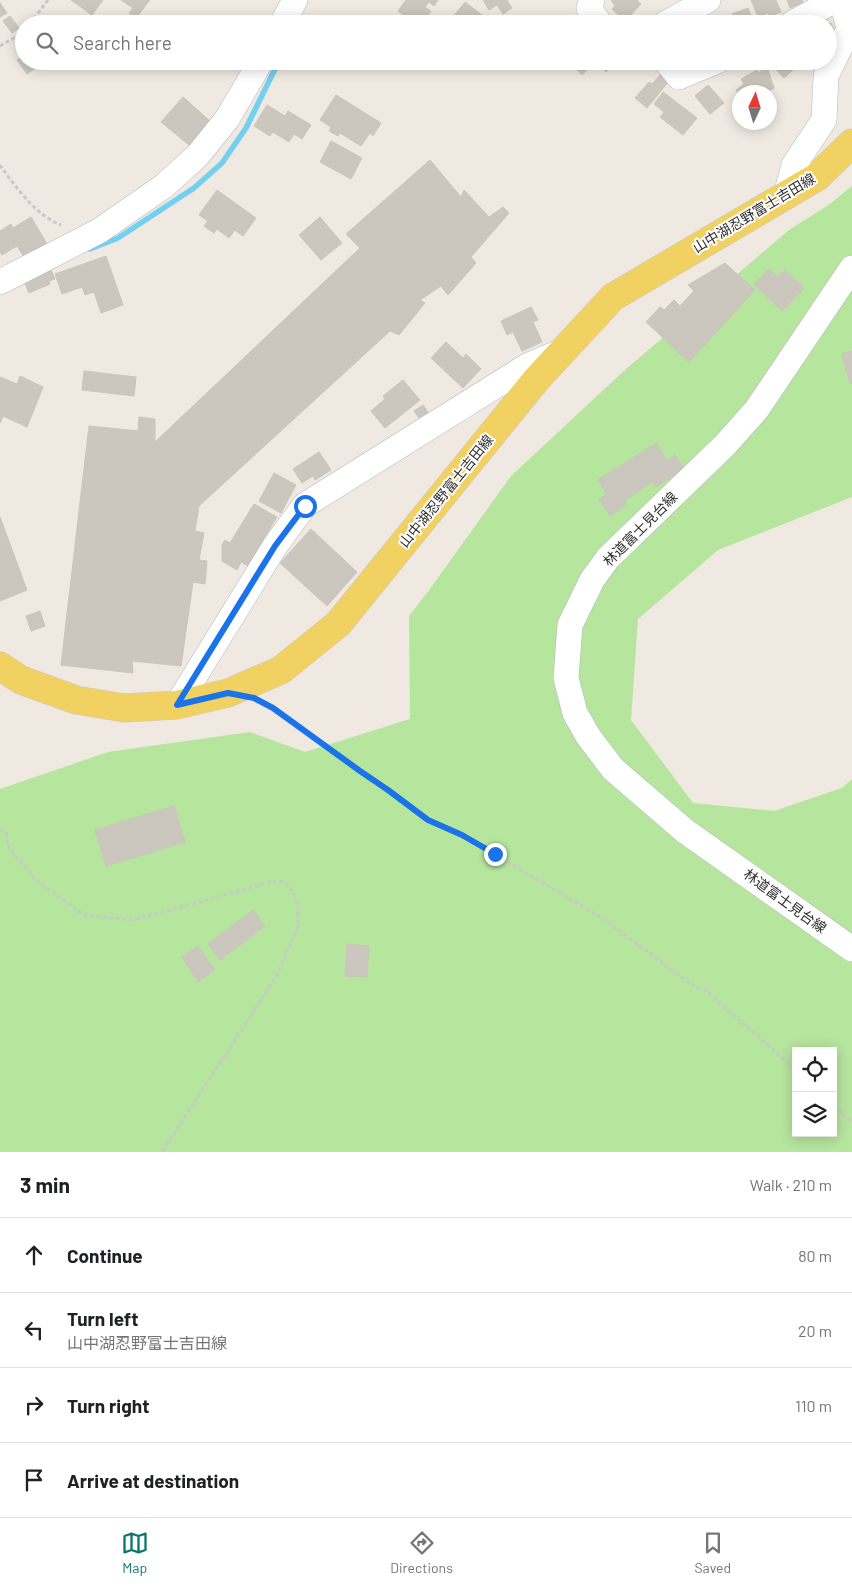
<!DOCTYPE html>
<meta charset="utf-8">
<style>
body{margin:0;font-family:Barlow,"Noto Sans JP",sans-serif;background:#f2f2f2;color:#202124}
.controls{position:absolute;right:15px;bottom:15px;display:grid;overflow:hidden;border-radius:0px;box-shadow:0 2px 12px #0003}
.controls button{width:45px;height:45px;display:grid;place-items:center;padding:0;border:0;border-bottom:1px solid #e0e0e0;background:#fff;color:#202124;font:25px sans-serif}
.compass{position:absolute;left:732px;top:85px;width:45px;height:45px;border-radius:50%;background:#fff;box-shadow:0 2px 12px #0003;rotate:4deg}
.stop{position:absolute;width:15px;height:15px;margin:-11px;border:4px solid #1a73e8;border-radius:50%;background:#fff}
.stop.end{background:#1a73e8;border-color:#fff;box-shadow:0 1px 5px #0008}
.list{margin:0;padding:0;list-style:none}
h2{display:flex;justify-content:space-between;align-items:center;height:65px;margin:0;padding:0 20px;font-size:21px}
h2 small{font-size:16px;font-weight:400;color:#757577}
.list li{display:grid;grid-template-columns:32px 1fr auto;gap:15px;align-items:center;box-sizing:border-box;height:75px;padding:0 20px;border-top:1px solid #e0e0e0}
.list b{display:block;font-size:19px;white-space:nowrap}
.list p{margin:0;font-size:16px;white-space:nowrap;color:#757577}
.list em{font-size:16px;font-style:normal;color:#757577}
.icon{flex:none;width:28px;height:28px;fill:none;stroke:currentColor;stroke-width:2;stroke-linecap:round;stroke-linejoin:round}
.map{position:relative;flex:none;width:852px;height:1152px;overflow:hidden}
.search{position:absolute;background:#fff;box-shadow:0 2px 12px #0003;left:15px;right:15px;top:15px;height:55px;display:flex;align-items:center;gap:12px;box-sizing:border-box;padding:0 18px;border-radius:28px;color:#757577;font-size:19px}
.sheet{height:365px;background:#fff}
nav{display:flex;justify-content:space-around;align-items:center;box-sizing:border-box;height:70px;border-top:1px solid #e0e0e0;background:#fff;font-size:14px;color:#757577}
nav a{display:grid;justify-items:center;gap:2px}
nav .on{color:#0f766e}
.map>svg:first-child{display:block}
.green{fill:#b6e59e;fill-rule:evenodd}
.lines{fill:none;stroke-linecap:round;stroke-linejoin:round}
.stream{stroke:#75cff0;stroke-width:5.5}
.building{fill:#cbc7bf;stroke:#cbc5ba}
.minor-casing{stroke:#b4b7c1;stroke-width:26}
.major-casing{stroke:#c9c9c9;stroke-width:29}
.path{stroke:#c9c9c9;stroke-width:3;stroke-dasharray:4 2.5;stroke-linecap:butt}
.minor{stroke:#fff;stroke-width:25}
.major{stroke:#f2d163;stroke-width:28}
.route{stroke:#1a73e8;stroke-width:6}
.labels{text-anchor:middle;stroke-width:4;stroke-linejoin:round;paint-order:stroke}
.street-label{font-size:14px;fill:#2e2e2e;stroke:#fff}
</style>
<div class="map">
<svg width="852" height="1152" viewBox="0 0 852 1152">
<rect width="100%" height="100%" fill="#efe9e1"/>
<path class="green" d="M852,186V497L718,550L638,619L631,720L693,803L774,811L842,788L852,779V1152H0V789L108,752L250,732L305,752L410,719L409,616L430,589L511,476L626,369L789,230L830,204ZM796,1051H833V1133H796Z"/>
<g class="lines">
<path class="stream" d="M90,249L118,238L194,188L222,163L246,128L279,61"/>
</g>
<path class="building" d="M71,0H103L92,15Z
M121,0H150L136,18L129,13L133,8Z
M406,0H438L434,6L429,2L425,7L431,11L422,24H415L398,11Z
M483,0H507L512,8L503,14L497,5L489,10Z
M611,0H637L641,4L625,21L612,9L615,6Z
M751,0H776L781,12L770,16L768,13L758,17Z
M787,0H802L803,3L790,8Z
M465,2L486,18L481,24H460L452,18Z
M0,3L7,13L0,17Z
M748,8L754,24H737L732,14Z
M718,15L722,24H696L695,22L706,16L708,20Z
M10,16L19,28L12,33L3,21Z
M831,23L836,34L828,37V24Z
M24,56V61H46L27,74L17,60Z
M568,61H595L582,75Z
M596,61H617L606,72Z
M773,61H794L791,64L795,68L784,78L771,64Z
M767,67L774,88L767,92H740V95L736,90L744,84L741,79L757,70L758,73Z
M662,73L670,80L647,108L635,98L649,82L652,84Z
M708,85L724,103L710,114L695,96Z
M663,92L697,118L683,135L660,117L664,112L654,104Z
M336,95L381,123L373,136L370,133L361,146L340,133L338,136L329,131L331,127L320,120Z
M183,97L210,121L189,145L161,122Z
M267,105L285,116L288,111L311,125L302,139L294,134L289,142L273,132L270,136L254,126Z
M331,141L362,158L351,179L320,162Z
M430,160L461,197L464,190L489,217L503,207L509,213L471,257L476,263L448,295L441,286L420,300L425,303L399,335L390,331L199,506L195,531L204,533L199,560L207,561L205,584L193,582L181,666L132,661L133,673L61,665L89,426L138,431L139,417L155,419V442L360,248L346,234Z
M217,190L256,218L243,236L235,230L229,238L217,229L214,233L204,226L208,221L199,215Z
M31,217L50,249L27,262L17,246L2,255L0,252V231L11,224L13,228Z
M320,217L342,243L321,260L299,235Z
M106,256L123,305L101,313L94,292L85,295L82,287L62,294L55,274Z
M725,263L755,290L689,362L646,322L660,307L664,310L674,300L680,306L694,291L688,285Z
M769,269L778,277L785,270L804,288L782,311L754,284Z
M51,270L55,279L49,281L50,284L29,293L24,281Z
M531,307L538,320L533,322L542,342L522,351L513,332L507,335L501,321Z
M446,342L463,358L466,354L481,369L463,388L431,358Z
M852,351V383L850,384L842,354Z
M84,371L136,377L134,396L82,390Z
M20,376L43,387L27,427L3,416L0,423V377L17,384Z
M403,380L420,400L385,428L371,411L385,399L383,396Z
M423,405L428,412L419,418L414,411Z
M656,443L667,460L675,455L684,469L656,487L653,482L624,501L627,505L610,516L599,499L607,494L598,480Z
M319,452L331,470L315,480L313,476L302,483L293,469Z
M274,473L296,485L281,513L259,501Z
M254,504L277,517L248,566L241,562L237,570L222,561V545L225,540L230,543Z
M0,517L27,590L0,601Z
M311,529L357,572L327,606L280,563Z
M40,611L45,626L31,631L26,616Z
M174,806L185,842L106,866L95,830Z
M253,910L265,926L220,960L208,944Z
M347,944L369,946L367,977L345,976Z
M198,946L215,970L198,982L182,957Z"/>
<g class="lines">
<g class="minor-casing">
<path id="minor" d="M592,0L589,8L600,24
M282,24L295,0
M665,24L708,0
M791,24L835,0
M666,61L679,77L717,61
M786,195L794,165L824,120L826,76L849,29L842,0
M852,268L757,409L725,445L608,558L592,580L570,625L566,678L575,713L588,736L613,769L685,831L852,949
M0,282L99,231L164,186L198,155L227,119L261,61
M177,705L275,546L305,505L527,366L562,351"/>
</g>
<g class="major-casing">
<path id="major" d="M0,666L21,680L76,700L124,708L177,705L228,693L281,670L338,624L536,380L613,297L817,177L852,143"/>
</g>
<path class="path" d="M30,24L48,0
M0,46L24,32
M0,165C15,186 36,216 61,225
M263,703L389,790L428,820L462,835L602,918L695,987L704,989L796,1070
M0,829L6,833L9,848L36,880L84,915L133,920L275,881L284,882L293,891L298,906V926L277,975L162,1152
M833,1105L852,1122"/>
<use href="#minor" class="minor"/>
<use href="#major" class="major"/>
</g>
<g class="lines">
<path class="route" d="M305,506L275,546L177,705L228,693L254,698L273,708L360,771L388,790L428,820L462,835L495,854"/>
</g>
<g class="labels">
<g class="street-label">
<text transform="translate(754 213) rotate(-31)" y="5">山中湖忍野富士吉田線</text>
<text transform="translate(446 491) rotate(-51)" y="5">山中湖忍野富士吉田線</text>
<text transform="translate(640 529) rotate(-45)" y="5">林道富士見台線</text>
<text transform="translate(785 901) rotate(36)" y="5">林道富士見台線</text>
</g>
</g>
</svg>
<div class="controls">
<button><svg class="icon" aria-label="locate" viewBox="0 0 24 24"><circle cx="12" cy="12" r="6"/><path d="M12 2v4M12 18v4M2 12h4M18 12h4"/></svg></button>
<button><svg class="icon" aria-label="layers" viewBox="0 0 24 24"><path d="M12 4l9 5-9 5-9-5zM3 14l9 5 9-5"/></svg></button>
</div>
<svg class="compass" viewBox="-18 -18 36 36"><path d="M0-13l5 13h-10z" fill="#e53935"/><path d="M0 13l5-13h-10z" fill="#757577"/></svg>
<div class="stop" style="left:305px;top:506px"></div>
<div class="stop end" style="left:495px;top:854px"></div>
<div class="search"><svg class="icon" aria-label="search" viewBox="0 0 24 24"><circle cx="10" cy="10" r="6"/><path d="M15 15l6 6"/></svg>Search here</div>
</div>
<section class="sheet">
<h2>3 min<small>Walk · 210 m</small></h2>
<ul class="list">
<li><svg class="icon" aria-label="ahead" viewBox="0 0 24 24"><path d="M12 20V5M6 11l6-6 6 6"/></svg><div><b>Continue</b></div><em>80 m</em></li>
<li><svg class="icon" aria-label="left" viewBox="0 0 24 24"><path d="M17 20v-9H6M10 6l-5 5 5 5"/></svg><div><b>Turn left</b><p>山中湖忍野富士吉田線</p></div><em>20 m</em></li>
<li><svg class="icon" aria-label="right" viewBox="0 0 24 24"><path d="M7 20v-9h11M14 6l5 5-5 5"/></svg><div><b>Turn right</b></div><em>110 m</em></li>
<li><svg class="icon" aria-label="arrive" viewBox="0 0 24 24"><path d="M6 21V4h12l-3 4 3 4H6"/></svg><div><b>Arrive at destination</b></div></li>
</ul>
</section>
<nav>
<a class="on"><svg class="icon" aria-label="map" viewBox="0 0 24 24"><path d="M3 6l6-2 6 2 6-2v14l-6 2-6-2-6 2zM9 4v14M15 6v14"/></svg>Map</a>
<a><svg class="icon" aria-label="directions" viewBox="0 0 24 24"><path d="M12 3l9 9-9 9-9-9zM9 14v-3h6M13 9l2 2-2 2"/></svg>Directions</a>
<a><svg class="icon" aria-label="saved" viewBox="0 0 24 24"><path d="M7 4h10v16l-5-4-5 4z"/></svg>Saved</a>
</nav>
